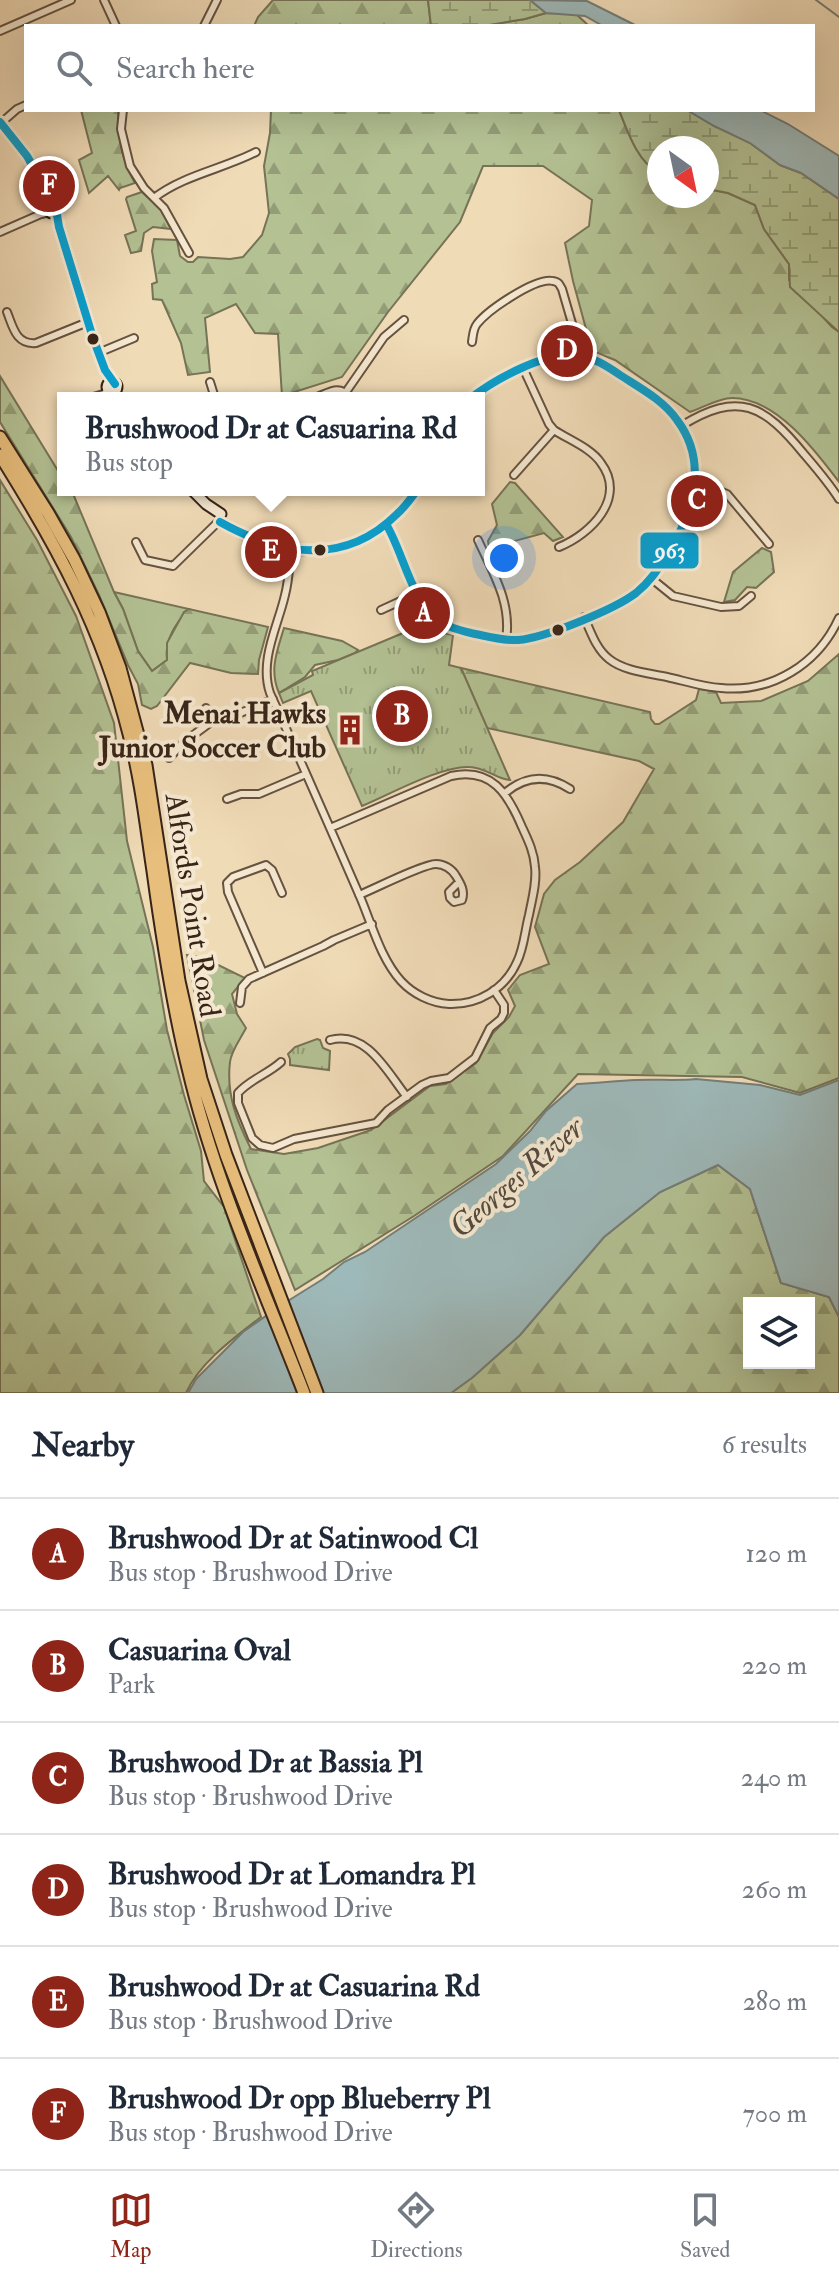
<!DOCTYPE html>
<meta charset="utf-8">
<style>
body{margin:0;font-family:"IM FELL Double Pica",serif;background:#f6f6f7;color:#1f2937}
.controls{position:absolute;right:24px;bottom:24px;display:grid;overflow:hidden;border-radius:0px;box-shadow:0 8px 32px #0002}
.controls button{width:72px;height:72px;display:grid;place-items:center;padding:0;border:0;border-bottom:2px solid #e0e1e3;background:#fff;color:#1f2937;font:40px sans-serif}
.compass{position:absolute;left:647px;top:136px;width:72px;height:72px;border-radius:50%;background:#fff;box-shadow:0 8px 32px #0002;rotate:147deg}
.you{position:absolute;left:504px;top:558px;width:28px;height:28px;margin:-20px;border:6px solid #fff;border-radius:50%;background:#1a73e8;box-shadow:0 0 0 12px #1a73e833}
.badge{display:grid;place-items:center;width:52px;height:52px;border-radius:50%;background:#8f2418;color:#fff;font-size:26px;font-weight:700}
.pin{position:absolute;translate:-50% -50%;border:4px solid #fff;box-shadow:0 2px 8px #0006}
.popup{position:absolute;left:57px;top:392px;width:428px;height:104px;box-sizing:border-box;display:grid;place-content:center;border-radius:0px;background:#fff;filter:drop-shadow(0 2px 6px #0005);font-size:26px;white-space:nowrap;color:#747a83}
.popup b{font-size:30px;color:#1f2937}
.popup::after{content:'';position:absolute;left:50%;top:100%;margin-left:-16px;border:16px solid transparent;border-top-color:#fff}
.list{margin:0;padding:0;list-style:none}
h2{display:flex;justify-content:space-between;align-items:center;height:104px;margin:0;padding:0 32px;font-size:34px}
h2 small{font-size:26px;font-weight:400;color:#747a83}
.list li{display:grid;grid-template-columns:52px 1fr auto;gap:24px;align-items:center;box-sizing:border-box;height:112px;padding:0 32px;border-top:2px solid #e0e1e3}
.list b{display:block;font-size:30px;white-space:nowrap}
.list p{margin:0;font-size:26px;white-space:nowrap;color:#747a83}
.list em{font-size:26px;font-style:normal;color:#747a83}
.icon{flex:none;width:44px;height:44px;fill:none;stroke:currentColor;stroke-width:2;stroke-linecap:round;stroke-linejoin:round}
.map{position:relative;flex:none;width:839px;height:1393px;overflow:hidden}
.search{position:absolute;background:#fff;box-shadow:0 8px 32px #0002;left:24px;right:24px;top:24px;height:88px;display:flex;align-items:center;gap:20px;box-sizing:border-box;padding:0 28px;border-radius:0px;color:#747a83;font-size:30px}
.sheet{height:776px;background:#fff}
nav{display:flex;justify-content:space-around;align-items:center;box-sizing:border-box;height:112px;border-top:2px solid #e0e1e3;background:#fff;font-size:22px;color:#747a83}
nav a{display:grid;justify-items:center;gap:4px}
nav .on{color:#8f2418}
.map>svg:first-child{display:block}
.green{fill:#b3c193;stroke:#767356;stroke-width:2}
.forest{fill:url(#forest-firs);stroke:#767356;stroke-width:2;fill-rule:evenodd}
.wetland{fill:url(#wetland-marsh);stroke:#767356;stroke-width:2}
.park{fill:url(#park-tufts);stroke:#767356;stroke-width:2}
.water{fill:#9eb9b9;stroke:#757e79;stroke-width:2}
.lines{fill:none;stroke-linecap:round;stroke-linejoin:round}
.stream{stroke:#757e79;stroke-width:2}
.street-casing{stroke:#665240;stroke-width:10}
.secondary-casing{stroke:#382518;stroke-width:13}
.highway-casing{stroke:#382518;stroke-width:15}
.street{stroke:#f5e8d0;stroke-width:6}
.secondary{stroke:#f5e8d0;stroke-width:9}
.highway{stroke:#e8be7c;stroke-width:11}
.bus-1-casing{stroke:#f5e8d0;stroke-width:14}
.bus-1{stroke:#089fcf;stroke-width:8}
.bus-dot{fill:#382518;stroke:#f5e8d0;stroke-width:3}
.labels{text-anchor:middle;stroke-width:8;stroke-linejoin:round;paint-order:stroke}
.poi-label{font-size:30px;font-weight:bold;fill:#382518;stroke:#f5e8d0;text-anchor:end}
.street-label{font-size:30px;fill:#382518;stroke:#f5e8d0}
.water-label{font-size:32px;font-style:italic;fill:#524a40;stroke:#f5e8d0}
.line-badge{stroke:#f5e8d0;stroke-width:3}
.badge-label{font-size:22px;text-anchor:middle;font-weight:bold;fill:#fff}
</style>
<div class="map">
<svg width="839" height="1393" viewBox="0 0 839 1393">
<defs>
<pattern id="forest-firs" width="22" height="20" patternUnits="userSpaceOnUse" patternTransform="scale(2)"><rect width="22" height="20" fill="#b3c193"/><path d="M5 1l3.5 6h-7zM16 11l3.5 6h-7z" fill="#939d77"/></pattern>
<pattern id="wetland-marsh" width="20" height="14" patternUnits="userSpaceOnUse" patternTransform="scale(2)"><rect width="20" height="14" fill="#b3c193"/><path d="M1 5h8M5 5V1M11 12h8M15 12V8" fill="none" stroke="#939d77"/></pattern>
<pattern id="park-tufts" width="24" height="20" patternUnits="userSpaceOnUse" patternTransform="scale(2)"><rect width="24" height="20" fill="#b3c193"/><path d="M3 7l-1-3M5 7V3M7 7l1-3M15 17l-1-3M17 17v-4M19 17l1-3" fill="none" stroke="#939d77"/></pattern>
</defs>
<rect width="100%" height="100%" fill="#f0dbb7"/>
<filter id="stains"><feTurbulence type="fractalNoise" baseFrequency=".0025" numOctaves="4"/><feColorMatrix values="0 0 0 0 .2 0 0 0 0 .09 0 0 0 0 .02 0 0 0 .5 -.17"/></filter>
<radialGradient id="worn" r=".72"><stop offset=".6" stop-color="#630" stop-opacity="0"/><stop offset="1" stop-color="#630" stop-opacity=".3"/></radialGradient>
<path class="green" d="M114,592L189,609C176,623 164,640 167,660L152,671L138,651L123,609Z"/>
<path class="forest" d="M273,0H428L431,26H254L258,17Z
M546,13L576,14L589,26H483L525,19Z
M81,110H118C118,137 121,159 135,183L120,188L119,190L108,176L89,193L79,160L92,153Z
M271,110H619C628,132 637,161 659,173V196H707V189L728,193L755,205L764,229L789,264V280L832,327L839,332V482C815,450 776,398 732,398C719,398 702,408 690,412L615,360L592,351L573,281L565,243L589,226L592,200L543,166H483L460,222L388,312L342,377L282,396L278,334L255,333L236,304L205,318L210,372L188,375L181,343L162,300L153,299L152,284L157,282L152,251L154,239L177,240L180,256L188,262H193L198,257L230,259L243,257L262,235L269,213L264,166L270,133Z
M142,192L161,209L171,229L153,227L144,233L141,251L131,253L125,235L136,231L126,199L127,197Z
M0,376L63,479V490H70L74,496L114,592L123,609L138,651L152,671L167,660V643L184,612L189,609L268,627L259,660L258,674L231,673L190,663L157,706L151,709L142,705L138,684L128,665L99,595L71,537L0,422Z
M0,480L37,540L76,616L114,723L127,841L153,947L167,1030L184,1095L201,1151L204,1181L224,1207L261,1317C234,1338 200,1362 186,1393H0Z
M510,482L515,483L563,537L553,541L544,533L489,548L488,541L497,525L492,504Z
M284,628L342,641L358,650L355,653L338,660L315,665L305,677L279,693C269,670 277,651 284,628Z
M839,654V1078L800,1093L742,1077L578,1074L503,1156L414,1216L295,1290L247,1170L204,1040L187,955L204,958L245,978L232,994L237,1014L246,1028C241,1038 231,1051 230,1062C226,1095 237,1121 251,1149L284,1154L318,1148L371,1130L430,1086L446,1084L476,1063L493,1033L509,1017L515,1006L508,990L520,975L549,964L535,927L544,894L555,880L580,862L623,822L654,769L639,761L487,728L461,668L650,712L651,719L655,724H659L696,700L699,689L716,692L721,703L761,701L808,681Z
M718,1165L750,1189L781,1283L829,1297L839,1317V1393H451L473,1377L520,1335L604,1237L660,1192ZM749,1303H809V1363H749Z"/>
<path class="wetland" d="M428,0H530L546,13L525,19L483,26H431Z
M619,110H687L750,143L780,165L801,173L839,199V332L790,287L789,264L764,229L755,205L728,193L707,189V148H659V173C637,161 628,132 619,110Z"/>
<path class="park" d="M762,548L771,552L774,572L756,588L747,587L735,600L724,602L733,572Z
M427,623L439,632L453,635L449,665L461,668L510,780C498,780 485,767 469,767C440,766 389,795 362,806L311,691L283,703L279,693L313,675L312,671Z
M317,1039L320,1040L323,1048L330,1051L329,1070L290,1065V1059L288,1054L295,1047Z"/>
<path class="water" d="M530,0L587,1L637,26H603L585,16L546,13Z
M687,110H760L788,124L839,156V199L801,173L780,165L750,143L714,126Z
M696,1079L760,1085L800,1095L839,1080V1317L829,1297L781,1283L750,1189L718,1165L660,1192L604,1237L520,1335L473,1377L451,1393H188L196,1379L243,1332L283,1304L323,1279L344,1262L365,1252L496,1164L530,1131L546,1111L577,1084C597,1083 616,1081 636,1080C657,1079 676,1081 696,1079Z"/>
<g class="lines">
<path class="stream" d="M816,0L839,17"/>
<g class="street-casing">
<path id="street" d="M104,0L116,26
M204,26L217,0
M0,31L71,0
M123,110L121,129L130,166L144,188L164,208L189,253
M1,123L17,109L26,105
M154,198C184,175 223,169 256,152
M0,232L41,214L50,212
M7,312C13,327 16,345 36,343L88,322
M472,342C473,335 473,329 477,324C488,310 536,277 553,281C559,282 559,284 562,289L578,344L579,355
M98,353L134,338
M524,370L549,424L554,430C569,440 591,448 601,463C627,498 591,534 559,547
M210,382L215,398
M346,392L384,337L404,320
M90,398L110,392
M315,398C330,392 339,384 351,398
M681,426C739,390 764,405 804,454C816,468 829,483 839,499
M514,475L554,430
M696,487L715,489L727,494L769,544
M386,524C405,551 409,587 429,612C440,626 456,630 472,633C488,637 504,641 520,640C547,638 603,610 628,598C651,584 662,564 675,542C702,495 707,442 662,403C651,394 638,387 626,379C609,368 592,355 571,355C549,354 487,383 471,398
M478,540C493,573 512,603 506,640
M136,542L145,560L173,566L218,522
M652,579L673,596L721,607L739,606L751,596
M381,610L418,593
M584,617C591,632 596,649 609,659C624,671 648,673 667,677C685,681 703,687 721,688C772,693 818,664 839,618
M206,708L211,722
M169,758L184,742L211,722L222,721L273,699
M505,793C525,776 547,774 570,789
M227,799L241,794H259L306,774
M330,828L451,776C492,767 508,794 522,827C528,840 534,852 535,867C537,883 532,899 529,915C525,930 524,948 517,962C505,989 478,1005 449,1004C431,1003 413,994 401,981C381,959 372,925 361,899C331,830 301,761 270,693C259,660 278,626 285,595C289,580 289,566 291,551C342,556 389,533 417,490
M359,895C374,889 423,864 436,864C444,864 452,869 456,876C461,884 465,891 462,900L454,902L450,898L449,892L459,882
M263,973L228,892L227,883L233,877L266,865L272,870L282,893
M240,1003L242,987L249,979L323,946L334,940L372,924
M330,1040C367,1030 387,1072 407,1097
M281,1062C268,1074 249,1080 238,1093V1103L252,1138L260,1145L273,1148L294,1139L376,1123L388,1110L422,1085L431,1081L449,1078L475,1058L490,1028L501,1019L504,1013V1005L494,990"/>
</g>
<g class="secondary-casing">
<path id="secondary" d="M0,122L27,156L55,206
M48 209a4 4 0 1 1 8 0a4 4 0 1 1-8 0Z
M56,209L59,227L93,338L105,370L115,384
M107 387a5 5 0 1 1 10 0a5 5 0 1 1-10 0Z
M192,490L206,504L221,514
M220,522L259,542L291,551"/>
</g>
<g class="highway-casing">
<path id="highway" d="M0,437L48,513L74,559L99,612L120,668L146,765L179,981L201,1079L226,1155L317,1393
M0,455C57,546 103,629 129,734C141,779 146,825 153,871C162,937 172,1003 188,1068C214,1179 263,1287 304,1393"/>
</g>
<use href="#street" class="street"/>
<use href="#secondary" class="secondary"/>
<use href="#highway" class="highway"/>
<g class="bus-1-casing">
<path id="bus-1" d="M0,122L27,156L55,206
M56,209L59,227L93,338L105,370L115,384
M220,522C279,555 344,567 397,514C405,507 411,498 417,490
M386,524C403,552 411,599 437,620C447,627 459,630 471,633C486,636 502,641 518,640C545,638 615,609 636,593C651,581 661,566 670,550C694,510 708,461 677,420C663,400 640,388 620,375C607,366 593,357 576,355C545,352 495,379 471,398"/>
</g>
<use href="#bus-1" class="bus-1"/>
</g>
<defs>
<g id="building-bare" transform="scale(2.4)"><path d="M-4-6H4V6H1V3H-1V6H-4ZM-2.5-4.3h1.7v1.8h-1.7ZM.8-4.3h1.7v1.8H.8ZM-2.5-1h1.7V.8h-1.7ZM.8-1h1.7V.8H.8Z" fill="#8f2418" stroke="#f5e8d0" stroke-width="2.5" paint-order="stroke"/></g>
</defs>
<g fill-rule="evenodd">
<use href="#building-bare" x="350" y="730"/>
</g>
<g class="bus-dot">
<circle cx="93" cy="339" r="7"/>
<circle cx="320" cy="550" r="7"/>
<circle cx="558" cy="630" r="7"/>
</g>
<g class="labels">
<g class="poi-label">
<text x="326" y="723">Menai Hawks<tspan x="326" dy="34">Junior Soccer Club</tspan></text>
</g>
<g class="street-label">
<text transform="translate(193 905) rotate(81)" y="10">Alfords Point Road</text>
</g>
<g class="water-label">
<text transform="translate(516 1177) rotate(-41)" y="11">Georges River</text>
</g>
</g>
<rect class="line-badge" x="639" y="531" width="61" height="39" rx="8" fill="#089fcf"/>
<g class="badge-label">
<text x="670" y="558">963</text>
</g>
<rect width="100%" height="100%" filter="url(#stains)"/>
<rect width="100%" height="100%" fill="url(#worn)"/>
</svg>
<div class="controls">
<button><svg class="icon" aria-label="layers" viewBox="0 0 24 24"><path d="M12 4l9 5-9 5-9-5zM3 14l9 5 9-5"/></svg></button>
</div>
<svg class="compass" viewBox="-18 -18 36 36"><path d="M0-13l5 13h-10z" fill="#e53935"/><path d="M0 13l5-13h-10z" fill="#747a83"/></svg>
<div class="you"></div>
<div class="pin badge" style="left:424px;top:613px">A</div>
<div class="pin badge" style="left:402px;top:716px">B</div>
<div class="pin badge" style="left:697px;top:501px">C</div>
<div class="pin badge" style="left:567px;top:351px">D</div>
<div class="pin badge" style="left:271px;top:552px">E</div>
<div class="popup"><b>Brushwood Dr at Casuarina Rd</b>Bus stop</div>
<div class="pin badge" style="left:49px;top:186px">F</div>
<div class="search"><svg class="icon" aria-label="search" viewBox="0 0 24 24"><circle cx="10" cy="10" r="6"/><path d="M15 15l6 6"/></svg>Search here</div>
</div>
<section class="sheet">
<h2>Nearby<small>6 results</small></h2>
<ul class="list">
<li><span class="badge">A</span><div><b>Brushwood Dr at Satinwood Cl</b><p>Bus stop · Brushwood Drive</p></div><em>120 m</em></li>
<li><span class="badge">B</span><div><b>Casuarina Oval</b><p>Park</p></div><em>220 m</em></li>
<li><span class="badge">C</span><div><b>Brushwood Dr at Bassia Pl</b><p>Bus stop · Brushwood Drive</p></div><em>240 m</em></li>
<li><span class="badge">D</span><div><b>Brushwood Dr at Lomandra Pl</b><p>Bus stop · Brushwood Drive</p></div><em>260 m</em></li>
<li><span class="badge">E</span><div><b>Brushwood Dr at Casuarina Rd</b><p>Bus stop · Brushwood Drive</p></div><em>280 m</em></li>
<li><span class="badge">F</span><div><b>Brushwood Dr opp Blueberry Pl</b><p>Bus stop · Brushwood Drive</p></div><em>700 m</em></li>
</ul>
</section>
<nav>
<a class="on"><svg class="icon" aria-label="map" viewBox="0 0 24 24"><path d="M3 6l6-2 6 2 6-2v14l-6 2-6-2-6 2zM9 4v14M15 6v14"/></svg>Map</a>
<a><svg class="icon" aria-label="directions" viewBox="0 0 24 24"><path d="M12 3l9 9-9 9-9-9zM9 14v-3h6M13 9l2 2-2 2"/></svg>Directions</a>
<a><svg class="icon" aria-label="saved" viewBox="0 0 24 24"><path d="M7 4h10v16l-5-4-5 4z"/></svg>Saved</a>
</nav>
